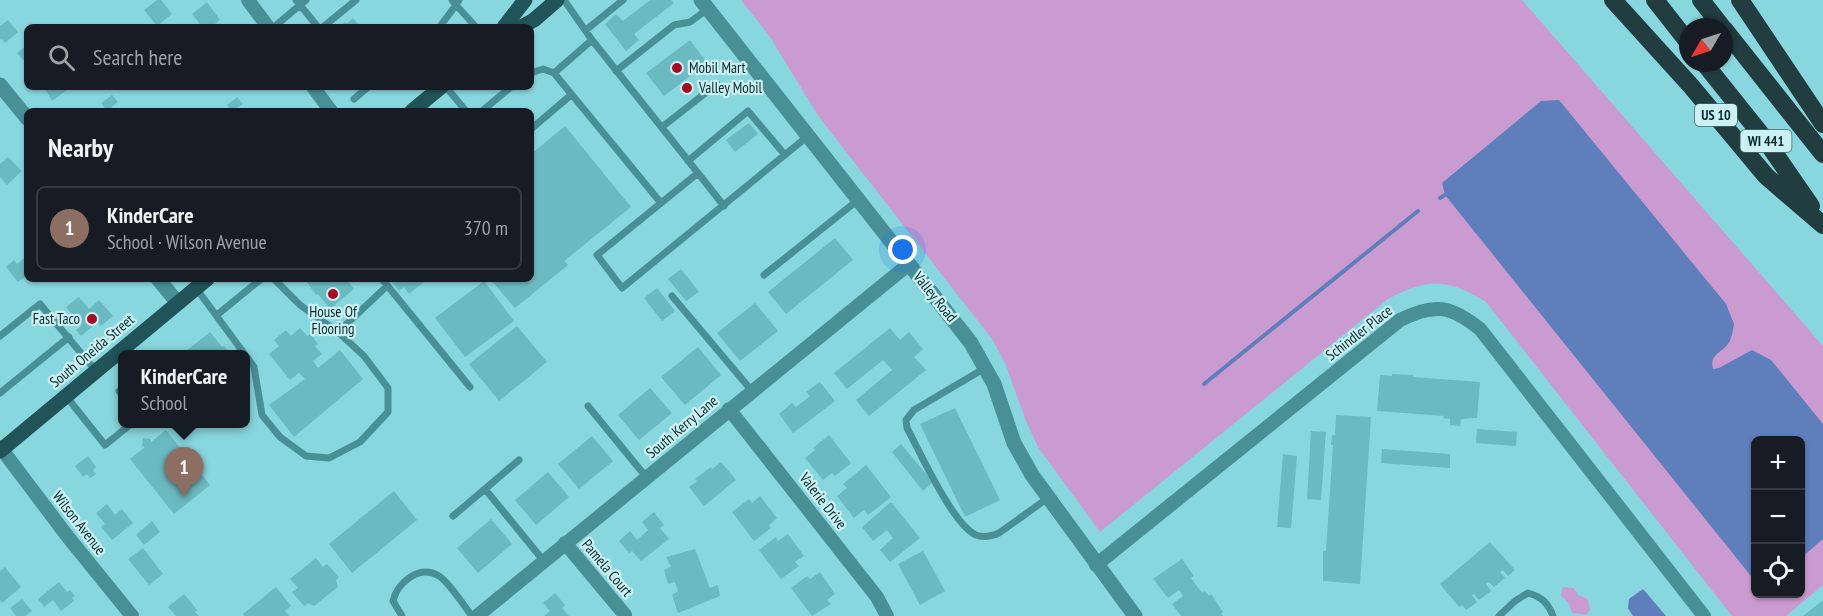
<!DOCTYPE html>
<meta charset="utf-8">
<style>
body{margin:0;font-family:"PT Sans Narrow",sans-serif;background:#20242c;color:#f1f3f6}
.controls{position:absolute;right:18px;bottom:18px;display:grid;overflow:hidden;border-radius:9px;box-shadow:0 2px 4px #0004}
.controls button{width:54px;height:54px;display:grid;place-items:center;padding:0;border:0;border-bottom:2px solid #363941;background:#171b24;color:#f1f3f6;font:30px sans-serif}
.compass{position:absolute;left:1679px;top:18px;width:54px;height:54px;border-radius:50%;background:#171b24;box-shadow:0 2px 4px #0004;rotate:231deg}
.you{position:absolute;left:903px;top:250px;width:21px;height:21px;margin:-15px;border:4px solid #fff;border-radius:50%;background:#1a73e8;box-shadow:0 0 0 9px #1a73e833}
.badge{display:grid;place-items:center;width:39px;height:39px;border-radius:50%;background:#cf8b98;color:#fff;font-size:20px;font-weight:700}
.pin{position:absolute;translate:-50% -50px;filter:drop-shadow(0 2px 3px #0008)}
.pin::after{content:'';position:absolute;top:32px;width:21px;height:18px;background:inherit;clip-path:polygon(0 0,100% 0,50% 100%)}
.popup{position:absolute;left:118px;top:350px;width:132px;height:78px;box-sizing:border-box;display:grid;place-content:center;border-radius:9px;background:#171b24;filter:drop-shadow(0 2px 4px #0005);font-size:20px;white-space:nowrap;color:#9ea1a6}
.popup b{font-size:22px;color:#f1f3f6}
.popup::after{content:'';position:absolute;left:50%;top:100%;margin-left:-12px;border:12px solid transparent;border-top-color:#171b24}
.list{margin:0;padding:0;list-style:none}
h2{display:flex;justify-content:space-between;align-items:center;height:78px;margin:0;padding:0 24px;font-size:26px}
h2 small{font-size:20px;font-weight:400;color:#9ea1a6}
.list li{display:grid;grid-template-columns:39px 1fr auto;gap:18px;align-items:center;box-sizing:border-box;height:84px;margin:0 12px 12px;padding:0 12px;border:2px solid #363941;border-radius:9px}
.list b{display:block;font-size:22px;white-space:nowrap}
.list p{margin:0;font-size:20px;white-space:nowrap;color:#9ea1a6}
.list em{font-size:20px;font-style:normal;color:#9ea1a6}
.icon{flex:none;width:33px;height:33px;fill:none;stroke:currentColor;stroke-width:2;stroke-linecap:round;stroke-linejoin:round}
.map{position:relative;flex:none;width:1823px;height:616px;overflow:hidden}
.search{position:absolute;background:#171b24;box-shadow:0 2px 4px #0004;left:24px;top:24px;width:510px;height:66px;display:flex;align-items:center;gap:15px;box-sizing:border-box;padding:0 21px;border-radius:9px;color:#9ea1a6;font-size:22px}
.panel{position:absolute;background:#171b24;box-shadow:0 2px 4px #0004;left:24px;top:108px;width:510px;height:174px;border-radius:9px}
.map>svg:first-child{display:block}
.green{fill:#ca9bd0;fill-rule:evenodd}
.water{fill:#5e7ebc}
.lines{fill:none;stroke-linecap:round;stroke-linejoin:round}
.stream{stroke:#5e7ebc;stroke-width:4}
.building{fill:#6bbac1}
.service{stroke:#489096;stroke-width:7}
.minor{stroke:#489096;stroke-width:14}
.tertiary{stroke:#489096;stroke-width:15}
.primary{stroke:#205458;stroke-width:15}
.motorway{stroke:#223d3f;stroke-width:18}
.poi-dot{fill:#a60c24;stroke:#cbf1f4;stroke-width:2}
.labels{text-anchor:middle;stroke-width:4.5;stroke-linejoin:round;paint-order:stroke}
.shield{fill:#cbf1f4;stroke:#426669;stroke-width:1.5}
.shield-label{font-size:14px;font-weight:bold;fill:#082b2e}
.poi-label{font-size:15px;fill:#082b2e;stroke:#cbf1f4;text-anchor:start}
.street-label{font-size:15px;fill:#082b2e;stroke:#cbf1f4}
</style>
<div class="map">
<svg width="1823" height="616" viewBox="0 0 1823 616">
<rect width="100%" height="100%" fill="#88d7de"/>
<path class="green" d="M741,0H1522L1823,346V585L1786,616H1732L1486,302C1446,278 1429,278 1388,299L1100,532L1038,447L1026,421L1005,363L992,339L819,117L770,37ZM1756,440H1800V594H1756Z
M1563,587L1574,588L1578,595L1588,599L1590,610L1586,615L1572,613L1569,604L1561,595Z"/>
<path class="water" d="M1559,100L1726,304L1734,324C1733,330 1732,338 1728,344C1721,353 1709,355 1713,369L1719,368L1752,350L1771,360L1823,424V539L1801,558L1800,440H1756L1755,581L1445,195L1442,183L1541,101Z
M1643,589L1666,616H1633L1628,608L1629,599Z"/>
<g class="lines">
<path class="stream" d="M1440,198L1445,195
M1204,384L1418,211"/>
</g>
<path class="building" d="M157,0H161L172,14L157,26L144,10Z
M650,0H671L674,3L634,34L639,40L626,51L605,24L616,14L623,21Z
M207,2L220,20L211,27H202L192,14Z
M353,18L361,27H339L345,22L347,23Z
M8,20L18,32L5,43L2,39L0,40V26Z
M690,40L707,63L664,96L646,73Z
M27,45V64L17,53Z
M44,87H67L68,89L52,101Z
M112,95L118,102L107,111L101,103Z
M237,97L243,104L232,111L227,105Z
M749,123L758,134L735,152L726,140Z
M565,126L631,207L564,261L568,265L515,308L490,279H531V154Z
M8,157L22,171L7,185L0,177V164Z
M835,238L853,260L786,314L768,292Z
M27,256V275L18,282L6,267L14,260L17,264Z
M681,269L699,292L686,301L668,279Z
M305,279H346L354,289L330,309L318,294L316,295Z
M390,279H422L424,282L409,294L404,287L399,291Z
M484,281L514,321L465,357L435,318Z
M657,288L675,311L662,321L644,298Z
M79,297L89,309L99,300L113,316L101,326L98,322L81,336L76,330L81,326L66,307Z
M755,303L778,331L740,361L717,333Z
M517,326L547,362L499,401L469,364Z
M300,328L307,336L310,334L318,344L315,346L322,354L313,361L318,368L340,350L363,379L294,437L269,405L305,379L299,373L290,380L269,354L279,346L274,340L286,330L291,336Z
M890,328L900,340L909,332L923,349L914,357L926,370L869,416L856,400L892,370L883,360L847,389L834,373Z
M210,332L222,347L224,346L231,354H187L185,352Z
M698,347L721,375L685,405L661,377Z
M1392,374L1413,375V377L1480,382L1477,418L1461,419L1460,426L1450,425V419L1443,418L1444,416L1377,411L1380,375L1392,376Z
M820,382L835,401L793,433L779,414L792,403L796,407L810,396L806,392Z
M650,388L672,413L639,440L618,415Z
M955,408L1000,500L965,517L920,424Z
M1336,415L1371,417L1360,584L1323,581V551H1326L1333,445H1331L1332,435H1335Z
M175,424H197L184,434Z
M1477,429L1517,432L1516,446L1476,443Z
M166,430L210,485L174,514L130,459L145,447L142,446L143,438L151,439V442Z
M1311,431L1326,432L1321,500L1307,499Z
M829,435L851,463L835,476L832,473L823,480L805,458L815,450L813,448Z
M592,436L613,461L579,489L558,464Z
M901,444L933,482L923,491L892,452Z
M1382,449L1450,454V468L1381,463Z
M1283,454L1297,456L1291,528L1277,527Z
M88,456L96,467L93,470L96,474L90,478L87,474L83,477L75,466Z
M721,462L736,480L704,506L689,487L697,481L695,479L711,467L712,469Z
M866,465L891,497L868,515L864,510L854,518L837,496L847,488L843,484Z
M548,472L569,497L536,525L515,500Z
M394,491L417,520L352,573L329,544Z
M760,496L777,518L769,525L771,528L754,541L732,512L749,499L752,503Z
M891,502L920,538L890,562L880,550L893,538L887,530L873,541L862,527Z
M107,504L115,515L122,509L133,523L112,540L101,527L105,524L96,513Z
M654,512L664,525L660,528L669,539L641,561L632,551L629,553L619,541L630,531L637,540L648,530L642,522Z
M491,519L512,544L478,573L457,548Z
M152,521L160,532L144,545L136,535Z
M788,534L804,556L795,562L799,566L781,579L759,550L776,537L778,541Z
M1490,542L1515,570L1508,576L1503,570L1500,572L1505,578L1494,587L1489,582L1486,584L1491,591L1479,600L1474,594L1472,595L1477,602L1466,610L1462,605L1459,607L1440,584Z
M143,548L163,574L149,585L128,559Z
M695,549L710,588L718,585L720,596L678,613L672,595L678,591L675,582L668,584L664,570L671,567L666,557Z
M923,551L945,591L920,605L898,564Z
M316,558L323,567L327,564L339,577L336,580L338,587L314,606L308,603L304,606L292,592L298,588L290,579Z
M1182,559L1194,576L1191,578L1202,593L1205,591L1209,596L1211,594L1223,612L1221,613L1223,616H1181L1172,604L1183,596L1179,590L1168,598L1153,579Z
M5,567L21,587L2,603L0,600V571Z
M820,572L835,594L827,600L831,604L812,616L791,588L807,576L810,579Z
M59,582L67,592L70,590L75,596L72,598L74,601L61,611L53,600L44,607L38,599Z
M276,587L291,606L285,611L289,616H244L243,614Z
M555,593L565,605L562,608L569,616H544L550,611L543,603Z
M184,594L197,610L195,612L199,616H176L168,607Z
M22,599L32,611L25,616H16L10,608Z
M1823,600V616H1803Z"/>
<g class="lines">
<path class="service" d="M296,0L318,27
M459,0L456,5L476,27
M564,0L592,40
M274,27L306,0
M323,27L356,0
M442,27L441,25L456,5L452,0
M586,30L623,0
M616,71L674,25L690,22L708,9
M531,73L543,69L554,73
M446,87L466,111
M354,99L368,87
M482,111L511,87
M662,127L717,84
M531,129L571,95
M688,161L748,111L785,155
M698,173L724,206
M661,203L554,73L592,40L698,173L597,255L622,288L808,136
M764,275L858,200
M382,279L470,387
M196,288L254,367L262,415L280,437L306,456L329,458L360,442L388,412V388L364,356L338,332L300,305L274,279
M672,296L752,391
M217,315L261,279
M338,332L387,286
M0,336L40,304L96,371
M985,368L914,410L906,420L907,428C920,452 953,525 976,535C984,538 992,536 999,533L1048,498
M119,391L122,395
M0,393L69,337
M66,396L105,445L131,424
M588,406L647,478
M485,489L519,460
M453,516L485,489L543,560
M402,616L393,601C397,583 419,564 439,576C448,581 465,607 472,616
M1499,616L1515,601L1528,593C1542,597 1548,603 1553,616"/>
<path class="minor" d="M248,0L268,27
M313,87L331,111
M729,409L877,597L887,616
M0,447L68,537L132,616
M565,543L625,615
M1096,565L1400,320C1434,303 1450,305 1480,329L1704,616
M477,616L909,264"/>
<path class="tertiary" d="M701,0L971,343L994,384L1014,443L1032,475L1135,616
M0,85L27,118
M158,279L178,303"/>
<path class="primary" d="M504,27L525,0
M521,27L534,20L557,0
M412,111L441,87
M0,451L207,279"/>
<path class="motorway" d="M1613,0L1691,86L1766,176L1823,225
M1655,0L1688,42
M1701,0L1722,27
M1740,0L1823,124
M1724,29L1823,154
M1704,63L1764,138L1811,206"/>
</g>
<g class="poi-dot">
<circle cx="677" cy="68" r="6"/>
<circle cx="687" cy="88" r="6"/>
<circle cx="333" cy="294" r="6"/>
<circle cx="92" cy="319" r="6"/>
</g>
<g class="labels">
<g class="shield">
<rect x="1695" y="104" width="42" height="22" rx="4.5"/>
<rect x="1740.5" y="130" width="51" height="22" rx="4.5"/>
</g>
<g class="shield-label">
<text x="1716" y="120">US 10</text>
<text x="1766" y="146">WI 441</text>
</g>
<g class="poi-label">
<text x="689" y="73">Mobil Mart</text>
<text x="699" y="93">Valley Mobil</text>
<text x="333" y="317" text-anchor="middle">House Of<tspan x="333" dy="17">Flooring</tspan></text>
<text x="80" y="324" text-anchor="end">Fast Taco</text>
</g>
<g class="street-label">
<text transform="translate(935 297) rotate(51)" y="5">Valley Road</text>
<text transform="translate(1359 333) rotate(-38)" y="5">Schindler Place</text>
<text transform="translate(92 351) rotate(-40)" y="5">South Oneida Street</text>
<text transform="translate(682 427) rotate(-40)" y="5">South Kerry Lane</text>
<text transform="translate(823 501) rotate(52)" y="5">Valerie Drive</text>
<text transform="translate(79 523) rotate(52)" y="5">Wilson Avenue</text>
<text transform="translate(607 568) rotate(50)" y="5">Pamela Court</text>
</g>
</g>
</svg>
<div class="controls">
<button>+</button>
<button>−</button>
<button><svg class="icon" aria-label="locate" viewBox="0 0 24 24"><circle cx="12" cy="12" r="6"/><path d="M12 2v4M12 18v4M2 12h4M18 12h4"/></svg></button>
</div>
<svg class="compass" viewBox="-18 -18 36 36"><path d="M0-13l5 13h-10z" fill="#e53935"/><path d="M0 13l5-13h-10z" fill="#9ea1a6"/></svg>
<div class="you"></div>
<div class="pin badge" style="left:184px;top:497px;background:#8d6e63">1</div>
<div class="popup"><b>KinderCare</b>School</div>
<div class="search"><svg class="icon" aria-label="search" viewBox="0 0 24 24"><circle cx="10" cy="10" r="6"/><path d="M15 15l6 6"/></svg>Search here</div>
<section class="panel">
<h2>Nearby<small></small></h2>
<ul class="list">
<li><span class="badge" style="background:#8d6e63">1</span><div><b>KinderCare</b><p>School · Wilson Avenue</p></div><em>370 m</em></li>
</ul>
</section>
</div>
